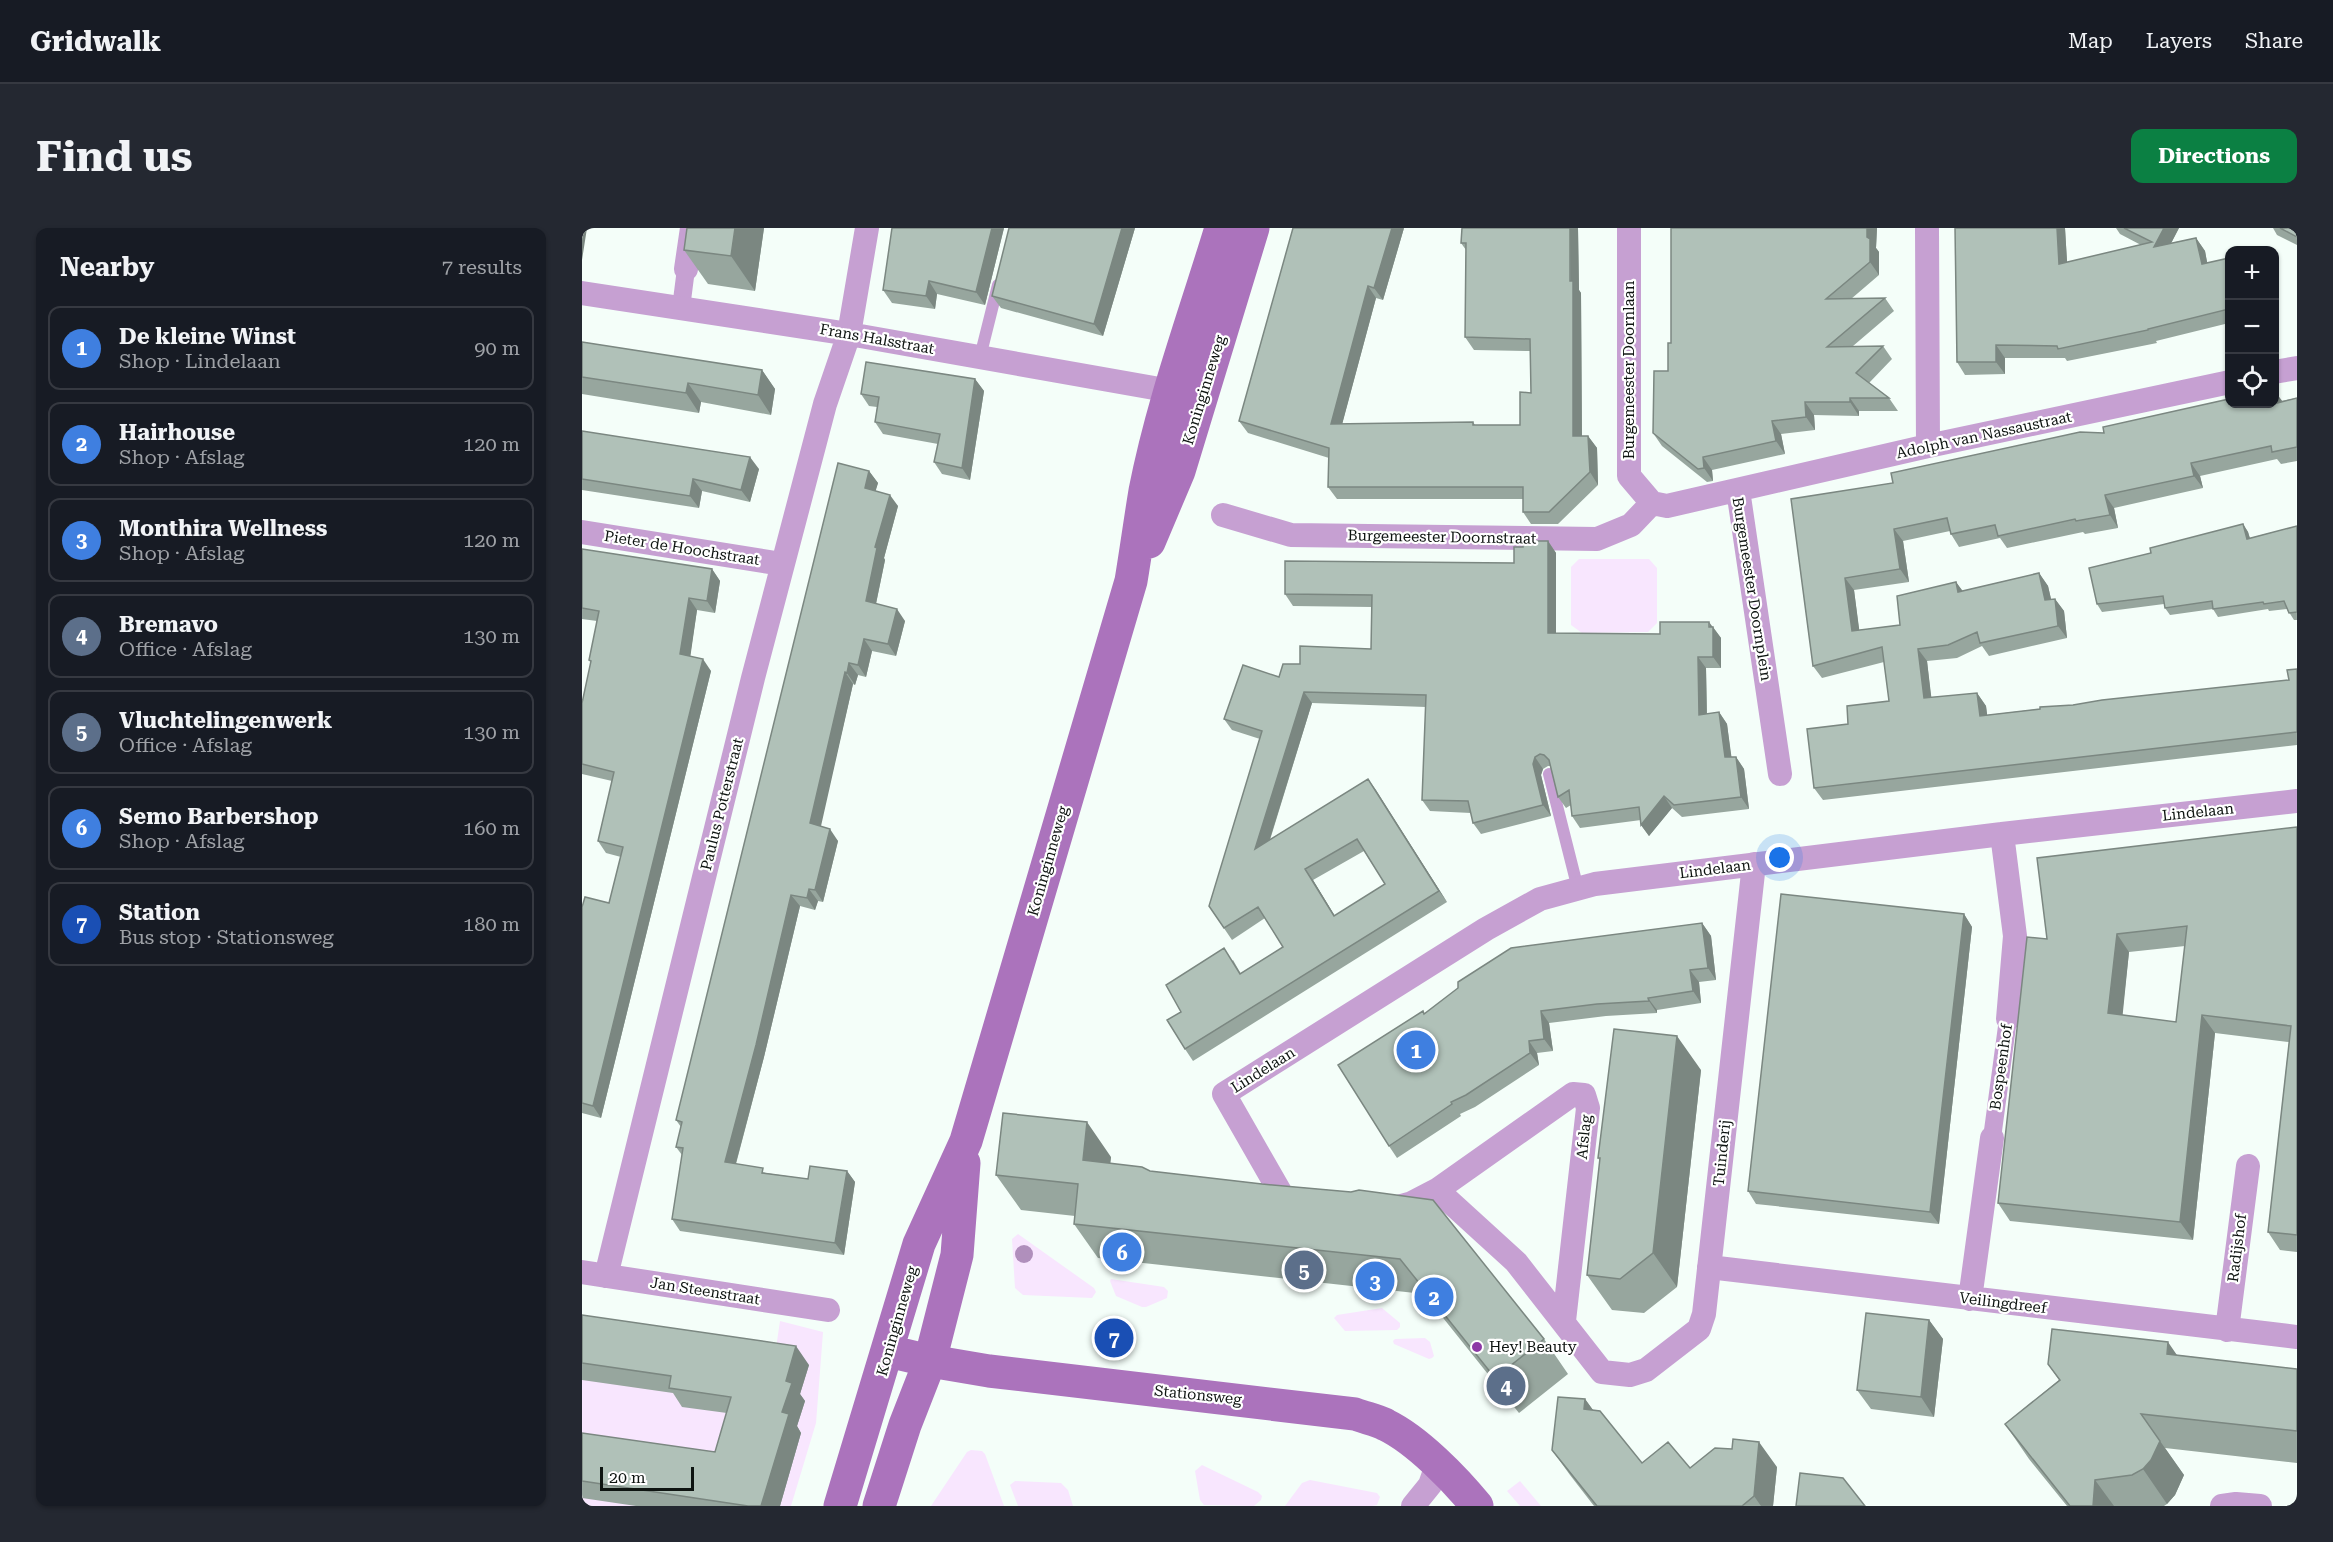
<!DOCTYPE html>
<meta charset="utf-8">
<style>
body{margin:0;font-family:"Roboto Serif",serif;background:#242831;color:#f1f3f6}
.controls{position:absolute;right:18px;top:18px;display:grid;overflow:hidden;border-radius:12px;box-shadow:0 2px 4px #0004}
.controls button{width:54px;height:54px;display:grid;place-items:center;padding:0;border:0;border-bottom:2px solid #363941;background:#171b24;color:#f1f3f6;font:30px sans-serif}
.scale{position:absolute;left:18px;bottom:15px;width:94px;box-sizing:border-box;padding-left:6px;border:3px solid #0e1411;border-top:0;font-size:16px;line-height:21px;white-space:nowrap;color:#0e1411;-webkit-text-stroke:4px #fff;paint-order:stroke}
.you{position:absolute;left:1198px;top:630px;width:21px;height:21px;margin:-15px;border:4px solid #fff;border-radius:50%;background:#1a73e8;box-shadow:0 0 0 9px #1a73e833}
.badge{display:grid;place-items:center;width:39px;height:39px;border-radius:50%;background:#0b8043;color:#fff;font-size:20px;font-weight:700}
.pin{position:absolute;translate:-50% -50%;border:3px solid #fff;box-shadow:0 2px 6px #0006}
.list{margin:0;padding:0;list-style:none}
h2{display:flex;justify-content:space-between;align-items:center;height:78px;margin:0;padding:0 24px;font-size:26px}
h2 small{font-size:20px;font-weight:400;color:#9ea1a6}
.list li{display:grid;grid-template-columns:39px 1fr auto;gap:18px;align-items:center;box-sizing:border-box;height:84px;margin:0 12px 12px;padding:0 12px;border:2px solid #363941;border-radius:12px}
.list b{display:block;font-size:22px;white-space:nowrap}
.list p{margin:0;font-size:20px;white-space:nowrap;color:#9ea1a6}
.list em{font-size:20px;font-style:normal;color:#9ea1a6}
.icon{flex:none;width:33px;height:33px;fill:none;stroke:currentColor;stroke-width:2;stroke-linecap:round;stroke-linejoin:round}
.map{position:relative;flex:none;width:1715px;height:1278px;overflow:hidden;border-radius:12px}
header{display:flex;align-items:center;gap:36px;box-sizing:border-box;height:84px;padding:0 30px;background:#171b24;border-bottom:2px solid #363941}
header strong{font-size:28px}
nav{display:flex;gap:33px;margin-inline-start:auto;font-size:21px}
.intro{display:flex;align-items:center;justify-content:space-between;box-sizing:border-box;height:144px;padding:0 36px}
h1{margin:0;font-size:42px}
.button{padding:15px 27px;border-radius:12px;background:#0b8043;color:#fff;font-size:21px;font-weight:700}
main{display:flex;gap:36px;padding:0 36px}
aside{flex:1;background:#171b24;border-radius:12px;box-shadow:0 2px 4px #0004}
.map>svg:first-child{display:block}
.green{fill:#f8e6fe}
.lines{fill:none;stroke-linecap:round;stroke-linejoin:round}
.service{stroke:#c6a0d2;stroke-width:12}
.pedestrian{stroke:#c6a0d2;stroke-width:18}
.minor{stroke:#c6a0d2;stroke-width:24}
.secondary{stroke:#ab73bc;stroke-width:33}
.tree{fill:#b08fbc}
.wall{fill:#97a69e;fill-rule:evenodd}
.shaded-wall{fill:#7b8781}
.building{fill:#b0c1b8;stroke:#7b8781;stroke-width:1.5;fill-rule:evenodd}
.poi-dot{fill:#8d38a6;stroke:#fff;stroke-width:2}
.labels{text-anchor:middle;stroke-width:4.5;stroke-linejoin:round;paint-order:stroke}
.street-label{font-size:15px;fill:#0e1411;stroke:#fff}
.poi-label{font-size:15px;fill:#0e1411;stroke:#fff;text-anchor:start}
</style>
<header>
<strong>Gridwalk</strong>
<nav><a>Map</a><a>Layers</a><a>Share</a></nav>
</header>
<div class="intro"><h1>Find us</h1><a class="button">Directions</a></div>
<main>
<aside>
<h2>Nearby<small>7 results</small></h2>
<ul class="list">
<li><span class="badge" style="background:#3f7fe0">1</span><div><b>De kleine Winst</b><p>Shop · Lindelaan</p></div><em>90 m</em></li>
<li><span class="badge" style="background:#3f7fe0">2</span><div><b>Hairhouse</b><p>Shop · Afslag</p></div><em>120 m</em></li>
<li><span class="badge" style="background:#3f7fe0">3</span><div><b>Monthira Wellness</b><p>Shop · Afslag</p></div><em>120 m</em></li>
<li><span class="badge" style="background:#5c6f8a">4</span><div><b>Bremavo</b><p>Office · Afslag</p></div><em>130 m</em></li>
<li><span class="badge" style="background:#5c6f8a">5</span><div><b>Vluchtelingenwerk</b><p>Office · Afslag</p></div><em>130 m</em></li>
<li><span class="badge" style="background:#3f7fe0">6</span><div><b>Semo Barbershop</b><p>Shop · Afslag</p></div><em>160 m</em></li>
<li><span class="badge" style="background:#1a4fb4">7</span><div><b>Station</b><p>Bus stop · Stationsweg</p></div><em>180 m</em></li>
</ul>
</aside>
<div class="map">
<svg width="1715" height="1278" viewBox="0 0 1715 1278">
<rect width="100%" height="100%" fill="#f4fef9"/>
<path class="green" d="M997,331H1067L1075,340V395L1066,404L1000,405L989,397V339Z
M436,1006L512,1060L514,1064L510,1070L441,1067L433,1060L430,1011Z
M529,1051L582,1059L586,1063L585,1070L564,1079H560L534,1068L528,1053Z
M800,1080L818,1095V1099L815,1102L763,1103L752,1090L755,1087Z
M0,1093L194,1120L198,1093L241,1104L234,1195L209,1278H0Z
M843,1110L848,1114L852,1128L850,1130L847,1131L812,1116L811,1113L813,1111Z
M389,1222L400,1223L403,1226L422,1278H349L385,1224Z
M620,1237L676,1264L680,1268L679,1272L672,1278L622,1277L618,1272L613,1243Z
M728,1252L795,1265L798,1269L795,1277L790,1278H703L720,1255Z
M433,1253L479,1255L486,1262L491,1278H436L428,1257Z
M938,1253L959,1278H938L925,1263Z"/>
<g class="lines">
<path class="service" d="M398,129L416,57
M967,546L996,661"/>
<path class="pedestrian" d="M99,80L104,41
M1410,910L1426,791"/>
<path class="minor" d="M1047,0V248L1070,275
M1345,0L1346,218
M104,41L110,0
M0,65L267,106L589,163
M1692,144L1715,140
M1156,262L1198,546
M1070,275L1085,278L1346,218L1648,154
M641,287L709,307L1015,311L1049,297L1070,275
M0,304L200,336
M1420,606L1433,708L1426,791
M855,962L991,866L1002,867L1006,880L982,1093
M715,977L705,976L642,866L904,701L958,671L1013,656L1420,606L1715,573
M809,981L830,975L855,962L934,1034L1020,1144L1048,1147L1064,1142L1117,1101L1122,1086L1172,636
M1127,1039L1715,1109
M0,1044L246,1082
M24,1048L171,450L243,176L267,106L285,0
M1388,1071L1410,910
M1645,1102L1666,938
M831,1278L848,1257L855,1237
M1640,1278L1654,1276L1678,1278"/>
<path class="secondary" d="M567,314L597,243L671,0
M306,1123L348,1133L407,1143L773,1186C783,1190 795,1192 804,1197C835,1212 873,1251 895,1278
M258,1278L337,1016L384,913L549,353C554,323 558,293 563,263C580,175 613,86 639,0
M297,1278L323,1197L348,1133L375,1027L382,935"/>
</g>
<circle class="tree" cx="442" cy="1026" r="9"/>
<path class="wall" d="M182,0L173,63L126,56L102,22Z
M422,0L403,77L355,66L353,81L310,75L301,62Z
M553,0L521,108L419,80L410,68Z
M822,0L801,72L794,70L760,196L891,194L893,197H938L949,165L948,123L892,122L883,109L884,22L879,15L880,0H996L997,62L999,65L1000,208H1006L1015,220L1016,257L976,296H949L941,284V271H755L746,259L747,230L666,205L657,193Z
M1089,0H1295L1294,20L1297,24V47L1269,71L1303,70L1312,83L1271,118H1301L1310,131L1287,155L1307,170L1316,183H1277V188L1232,187L1233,202L1199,206L1203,226L1130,242L1131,253L1125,254L1080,218L1071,205L1086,143L1089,115Z
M1373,0H1483L1485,34L1559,17L1538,6L1534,0H1597L1589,15L1614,10L1623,23L1625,35L1647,30V95L1574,113L1575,115L1485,133L1483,130H1423V146L1383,147L1375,134Z
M1691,0H1715V17L1695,7Z
M0,114L180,142L193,161L189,187L119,174L117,185L0,166Z
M393,151L402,163L388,252L360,246L352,234L356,216L301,206L293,194L295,179L287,178L279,166Z
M1715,170V233L1699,236L1695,231L1618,248L1621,260L1532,280L1536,300L1503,306L1501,304L1425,320L1418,310L1377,319L1369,306L1368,303L1321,313L1327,354L1272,362L1277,402L1318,397L1374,354L1380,363L1457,345L1466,358L1469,371H1473L1482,383L1485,410L1407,428L1400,418L1375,430L1345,433L1349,470L1395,465L1404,478L1405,487L1707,452L1715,441V517L1241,572L1232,560L1266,496L1307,473L1302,434L1240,450L1231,438L1209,271L1311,255L1522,205Z
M0,203L177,241L168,274L120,263L117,280L0,262Z
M287,243L296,255L293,263L316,278L302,330L303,332L294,376L323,393L314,428L290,423L284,449L276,447L273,457L271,456L238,598L256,613L241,674L236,673L233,682L218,678L182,829L154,936L184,945L226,951L265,943L273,954L262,1027L98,1003L90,991L100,927L94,919L99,899L94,892Z
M1661,296L1666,304L1668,310L1715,298V392H1712L1705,381L1687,383L1686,381L1636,389L1631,381L1588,387L1583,380L1582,376L1520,384L1515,376L1569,325Z
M966,313L974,325V405L1078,406L1131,399L1139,410V440H1124L1125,486L1137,484L1145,496L1149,529H1154L1162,541L1167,581L1100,589L1090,580L1067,608L1059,597V592L998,600L990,588L989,577L984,580L976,569L968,538H966L961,541L959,547L969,588L899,606L891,595L889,585L848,583L840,572L844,479L730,475L688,612L786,551L865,674L611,833L603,821L599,784L651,732L659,746L701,719L683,690L650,712L627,678L678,511L650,502L642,491L697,449L718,436L789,421L790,379L711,378L703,366L932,335L941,319ZM782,623L803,656L753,688L731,652Z
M0,321L130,341L138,353L133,385L115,382L108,428L129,443L19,890L0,885V679L27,675L39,629L24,625L16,613L30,553L0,546V475L9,435L7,432L15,393L0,391Z
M1715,599V1024L1698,1022L1686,1004L1707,814L1633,805L1611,1012L1428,993L1416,975L1465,711ZM1603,718L1594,794L1540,787L1547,724Z
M1382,686L1390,699L1357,996L1174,976L1166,963Z
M1120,695L1129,708L1134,752L1117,754L1119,775L1075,782V785L1024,788L967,795L971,823L955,825L957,837L893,879L878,886L879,888L815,930L807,918L842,786Z
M1119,842L1095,1059L1062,1085L1030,1082L1005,1047L1018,933L1016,930Z
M529,929L528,935L568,943L680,956L769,964L962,1111L986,1146L937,1185L842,1066L516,1030L492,996L493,988L439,982L414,947Z
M0,1087L227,1137L218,1166L223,1173L215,1198L219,1205L198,1278H54L0,1270V1205L133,1224L145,1185L100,1179L91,1165L0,1152Z
M1347,1092L1361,1111L1352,1189L1289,1181L1275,1162Z
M1595,1127L1715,1141V1235L1583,1220L1602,1247L1593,1267L1585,1276L1582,1278H1485L1447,1231L1423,1196L1477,1152L1466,1136Z
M1003,1171L1011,1182L1060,1235L1108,1240L1195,1239L1191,1278H1012L988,1247L970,1222Z"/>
<path class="shaded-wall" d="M0,0H5L0,32Z
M153,0H182L173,63L149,28Z
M410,0H422L403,77L394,64Z
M540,0H553L521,108L512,96Z
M810,0H822L801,72L792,60Z
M988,0H996L997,62L999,65L1000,221L991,208Z
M1285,0H1295L1294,20L1297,24V47L1288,34L1285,9Z
M1475,0H1483L1486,49L1477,36Z
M1582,0H1597L1581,31L1572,19Z
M1614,10L1623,23L1628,49L1620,36Z
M347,53L355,66L353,81L344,68Z
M786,58L794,70L757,208L749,196Z
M1414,117L1423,130V146L1414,134Z
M180,142L193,161L189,187L176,167Z
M393,151L402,163L388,252L380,240Z
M106,155L119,174L117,185L104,165Z
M1692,162L1701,174L1695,175Z
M1268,170L1277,183V188L1268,174Z
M1223,174L1232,187L1233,202L1224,189Z
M1190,193L1199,206L1203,226L1194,213Z
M1006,208L1015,220L1016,257L1008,244Z
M168,229L177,241L168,274L159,262Z
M1121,229L1130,242L1131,253L1122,240Z
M1609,235L1618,248L1621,260L1612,248Z
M287,243L296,255L291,272L283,260Z
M111,251L120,263L117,280L108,268Z
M308,267L316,278L302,330L303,332L292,385L284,373L293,319Z
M1523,267L1532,280L1536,300L1528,287Z
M1661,296L1666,304L1670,318L1665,311Z
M1312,301L1321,313L1327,354L1318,341Z
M966,313L974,325V417L966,405Z
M130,341L138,353L133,385L125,373Z
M1457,345L1466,358L1472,384L1463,372Z
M1263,350L1272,362L1279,415L1270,403Z
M1374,354L1383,366L1376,364Z
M107,370L115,382L107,438L98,426Z
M1473,371L1482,383L1485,410L1476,398Z
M315,381L323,393L314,428L306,416Z
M1127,394L1139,410V440L1131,429Z
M282,411L290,423L284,449L276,437Z
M1336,421L1345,433L1351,483L1342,470Z
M1116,429L1124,440L1125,498L1117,487Z
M121,431L129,443L19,890L11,878Z
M267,435L276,447L273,457L265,445Z
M263,444L271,456L237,607L228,595Z
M722,464L730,475L681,633L673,621Z
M1395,465L1404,478L1407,501L1398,488Z
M1137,484L1145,496L1151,540L1143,529Z
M953,529L961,541L959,547L969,588L961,577L951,536Z
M1154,529L1162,541L1167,581L1159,569Z
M786,551L794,562L865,674L857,663Z
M1082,568L1090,580L1067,608L1059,597Z
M248,601L256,613L241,674L233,662Z
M723,641L731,652L760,700L752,688Z
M227,661L236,673L233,682L225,670Z
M209,667L218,678L182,829L151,946L143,934Z
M1382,686L1390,699L1357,996L1348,984Z
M1120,695L1129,708L1134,752L1126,740Z
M1535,706L1547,724L1539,803L1526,785Z
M1108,742L1117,754L1119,775L1111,763Z
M1066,770L1075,782V785L1067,773Z
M959,783L967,795L971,823L962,811Z
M1620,787L1633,805L1611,1012L1598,994Z
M1095,808L1119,842L1095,1059L1071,1025Z
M947,813L955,825L957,837L948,825Z
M505,894L529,929L525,967L501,932Z
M265,943L273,954L262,1027L253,1015Z
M1347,1092L1361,1111L1352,1189L1339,1169Z
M1586,1114L1610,1149L1585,1126Z
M214,1118L227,1137L218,1166L223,1173L215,1198L219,1205L198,1278H179L200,1184L204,1153Z
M1003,1171L1021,1196L1002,1181Z
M1578,1213L1602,1247L1593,1267L1585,1276L1561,1241Z
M1177,1214L1195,1239L1191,1278H1179L1172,1268Z
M1513,1252L1532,1278H1511Z"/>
<path class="building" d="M105,0H153L149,28L102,22Z
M310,0H410L394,64L347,53L344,68L301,62Z
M427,0H540L512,96L410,68Z
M711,0H810L792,60L786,58L749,196L891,194V197H938V164L949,165L948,111L883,109L884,15H879L880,0H988V53H991V208H1006L1008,244L967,284H941V259H746L747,220L657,193Z
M1089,0H1285V9L1288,11V34L1244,71L1303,70L1245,119L1301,118L1274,145L1307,170H1268V174H1223L1224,189L1190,193L1194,213L1121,229L1122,240L1116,241L1071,205L1072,143H1086V115H1089Z
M1373,0H1475L1477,36L1570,14L1542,0H1582L1572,19L1614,10L1620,36L1647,30V81L1566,101V102L1476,121L1475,118L1414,117V134H1375Z
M1698,0H1715V9Z
M0,114L180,142L176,167L106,155L104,165L0,149Z
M284,134L393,151L380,240L352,234L358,206L293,194L297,169L279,166Z
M1692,165L1695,175L1715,170V219L1690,224L1689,218L1609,235L1612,248L1523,267L1528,287L1494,293L1493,291L1416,308L1413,297L1369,306L1365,290L1312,301L1318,341L1263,350L1270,403L1318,397L1315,368L1374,354L1376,364L1457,345L1463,372L1473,371L1476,398L1398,415L1395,404L1366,417L1336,421L1342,470L1395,465L1398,488L1458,481V479L1491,477L1520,472L1707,452L1705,442L1715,441V504L1232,560L1225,501L1266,496L1265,478L1307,473L1300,419L1231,438L1209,271L1311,255L1309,245L1498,204L1522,205L1521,199L1647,171V176H1692Z
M0,203L168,229L159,262L111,251L108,268L0,251Z
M256,235L287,243L283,260L308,267L293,319L295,320L284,373L315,381L306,416L282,411L276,437L267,435L265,445L263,444L228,595L248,601L233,662L227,661L225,670L209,667L174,817L143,934L181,940L180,945L226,951L228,938L265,943L253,1015L90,991L101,920L94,919L100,894L94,892Z
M1661,296L1665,311L1715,298V384L1707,385L1702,373L1682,376L1681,374L1631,381L1630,373L1583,380L1581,368L1515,376L1507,340L1569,325L1568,320Z
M941,313H966V405L1078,406V394H1127V399H1131V429H1116L1117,487L1137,484L1143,529H1154L1159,569L1092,577L1082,568L1059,597L1057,579L990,588L987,562L976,569L967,532L962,527L958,526L953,529L951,536L961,577L891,595L886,573L840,572L844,467L722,464L673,621L786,551L857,663L603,821L585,792L599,784L584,757L642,720L658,746L701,719L676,679L642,700L627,678L680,503L642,491L661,437L697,449L701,436H718V418L789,421L790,367L703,366V333L932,335V319H941ZM775,611L803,656L752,688L723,641Z
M0,321L130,341L125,373L107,370L98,426L121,431L11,878L0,875V679L3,669L27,675L41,619L16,613L32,544L0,536V475L9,433L7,432L17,383L0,380Z
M1715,599V1007L1686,1004L1709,798L1620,787L1598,994L1416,975L1445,709L1465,711L1455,630ZM1605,698L1594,794L1526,785L1535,706Z
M1199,666L1382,686L1348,984L1166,963Z
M1120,695L1126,740L1108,742L1111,763L1066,770L1067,773L1015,776L959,783L962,811L947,813L948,825L884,867L869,874L870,876L807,918L756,837L841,783L842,786L876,760V754L929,720Z
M1032,801L1095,808L1071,1025L1038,1051L1005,1047L1018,930H1016Z
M421,885L505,894L501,932L560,939L568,943L680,956L769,964L777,962L851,972L962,1111L913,1150L818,1031L492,996L496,956L414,947Z
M1284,1085L1347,1092L1339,1169L1275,1162Z
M0,1087L214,1118L204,1153L210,1155L200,1184L207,1186L179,1278H166L0,1253V1205L133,1224L149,1169L87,1160L89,1148L0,1135Z
M1470,1101L1586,1114L1585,1126L1715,1141V1203L1559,1186L1578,1213L1569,1232L1561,1241L1550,1247L1513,1252L1511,1278H1488L1423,1196L1478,1152L1466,1136Z
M976,1169L1003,1171L1002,1181L1018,1183L1060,1235L1086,1214L1108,1240L1133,1220L1150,1221L1151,1211L1177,1214L1172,1268L1160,1278H1015L970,1222Z
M1218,1245L1261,1250L1283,1278H1214Z"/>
<circle class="poi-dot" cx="895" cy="1119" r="6"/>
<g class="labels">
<g class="street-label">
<text transform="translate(295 111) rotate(10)" y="5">Frans Halsstraat</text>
<text transform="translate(1047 142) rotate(-90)" y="5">Burgemeester Doornlaan</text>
<text transform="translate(622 162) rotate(-73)" y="5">Koninginneweg</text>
<text transform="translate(1402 207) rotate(-12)" y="5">Adolph van Nassaustraat</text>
<text transform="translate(860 309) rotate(1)" y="5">Burgemeester Doornstraat</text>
<text transform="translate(100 320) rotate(9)" y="5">Pieter de Hoochstraat</text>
<text transform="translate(1170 361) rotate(81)" y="5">Burgemeester Doornplein</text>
<text transform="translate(140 576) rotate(-76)" y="5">Paulus Potterstraat</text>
<text transform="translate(1616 584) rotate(-6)" y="5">Lindelaan</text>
<text transform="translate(466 633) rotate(-74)" y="5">Koninginneweg</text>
<text transform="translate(1133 641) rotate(-7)" y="5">Lindelaan</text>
<text transform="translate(1419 839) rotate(-82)" y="5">Bospeenhof</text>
<text transform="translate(681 842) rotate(-32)" y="5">Lindelaan</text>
<text transform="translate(1002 909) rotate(-84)" y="5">Afslag</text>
<text transform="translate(1140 925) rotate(-84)" y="5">Tuinderij</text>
<text transform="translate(1655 1020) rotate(-83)" y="5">Radijshof</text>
<text transform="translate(123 1063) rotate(9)" y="5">Jan Steenstraat</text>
<text transform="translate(1421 1075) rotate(7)" y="5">Veilingdreef</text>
<text transform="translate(315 1093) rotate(-74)" y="5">Koninginneweg</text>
<text transform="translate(616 1167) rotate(6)" y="5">Stationsweg</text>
</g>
<g class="poi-label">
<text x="907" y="1124">Hey! Beauty</text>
</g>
</g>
</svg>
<div class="controls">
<button>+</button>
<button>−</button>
<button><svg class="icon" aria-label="locate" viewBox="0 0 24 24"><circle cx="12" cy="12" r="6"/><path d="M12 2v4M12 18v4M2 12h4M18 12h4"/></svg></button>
</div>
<div class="scale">20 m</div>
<div class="you"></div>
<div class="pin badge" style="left:834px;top:822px;background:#3f7fe0">1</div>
<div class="pin badge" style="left:852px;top:1069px;background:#3f7fe0">2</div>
<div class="pin badge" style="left:793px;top:1053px;background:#3f7fe0">3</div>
<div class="pin badge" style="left:924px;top:1158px;background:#5c6f8a">4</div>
<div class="pin badge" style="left:722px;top:1042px;background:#5c6f8a">5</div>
<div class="pin badge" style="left:540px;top:1024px;background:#3f7fe0">6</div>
<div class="pin badge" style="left:532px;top:1110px;background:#1a4fb4">7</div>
</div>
</main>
